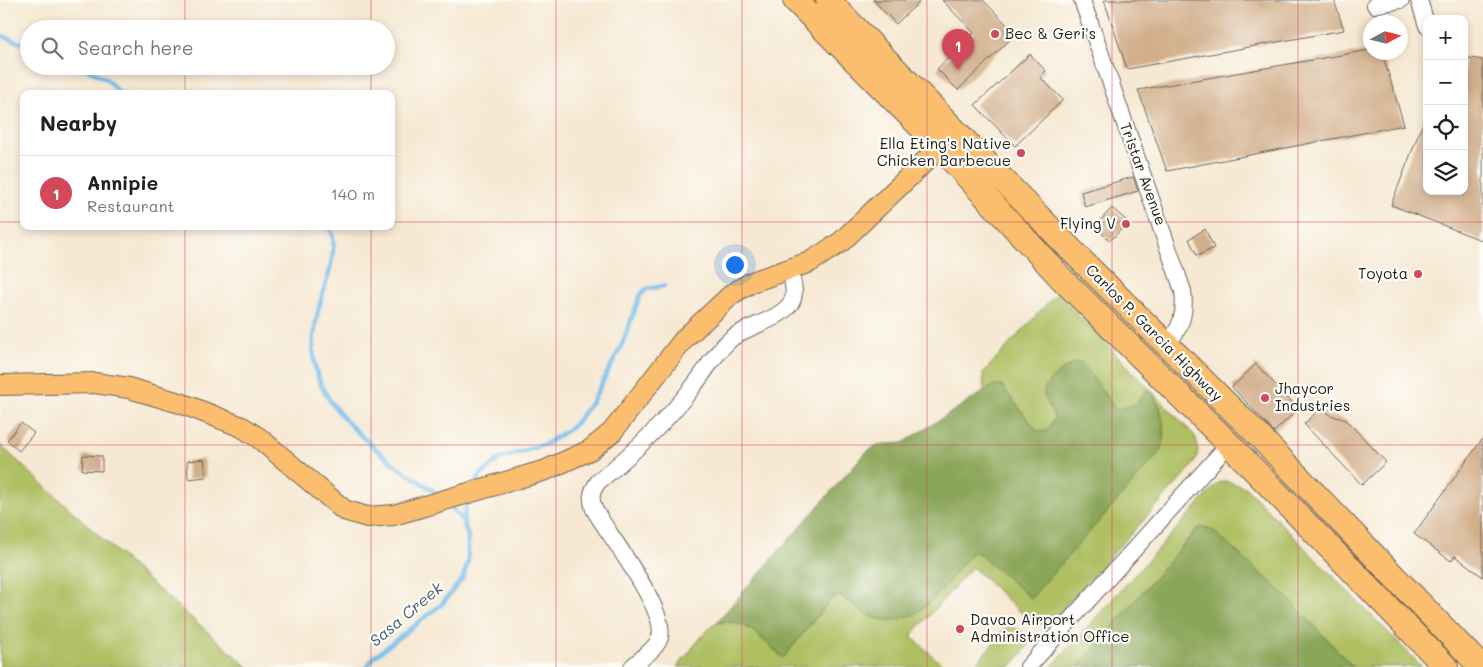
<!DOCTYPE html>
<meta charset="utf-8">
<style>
body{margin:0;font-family:Mali,sans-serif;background:#f2f2f2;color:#202124}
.controls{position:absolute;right:15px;top:15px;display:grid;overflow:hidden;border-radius:10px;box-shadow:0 2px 8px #0003}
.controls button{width:45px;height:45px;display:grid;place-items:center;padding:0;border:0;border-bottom:1px solid #e0e0e0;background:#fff;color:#202124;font:25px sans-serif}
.compass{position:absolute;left:1363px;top:15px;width:45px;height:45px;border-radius:50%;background:#fff;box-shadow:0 2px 8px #0003;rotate:83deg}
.you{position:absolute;left:734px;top:264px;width:18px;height:18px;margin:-12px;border:4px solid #fff;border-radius:50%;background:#1a73e8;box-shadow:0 0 0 8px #1a73e833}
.badge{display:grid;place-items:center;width:32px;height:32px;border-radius:50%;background:#d1495b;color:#fff;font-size:16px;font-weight:700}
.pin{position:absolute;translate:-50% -41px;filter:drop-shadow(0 1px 2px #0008)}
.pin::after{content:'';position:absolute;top:26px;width:18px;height:15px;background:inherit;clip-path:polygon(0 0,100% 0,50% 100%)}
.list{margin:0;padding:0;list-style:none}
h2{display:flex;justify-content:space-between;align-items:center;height:65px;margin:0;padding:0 20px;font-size:21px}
h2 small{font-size:16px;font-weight:400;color:#757577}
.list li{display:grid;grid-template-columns:32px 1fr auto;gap:15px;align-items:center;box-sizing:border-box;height:75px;padding:0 20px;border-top:1px solid #e0e0e0}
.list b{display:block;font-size:19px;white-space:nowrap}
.list p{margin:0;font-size:16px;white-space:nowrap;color:#757577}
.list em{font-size:16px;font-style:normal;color:#757577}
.icon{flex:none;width:28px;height:28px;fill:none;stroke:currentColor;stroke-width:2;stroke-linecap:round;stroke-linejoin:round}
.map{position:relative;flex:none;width:1483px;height:667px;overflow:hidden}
.search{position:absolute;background:#fff;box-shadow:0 2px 8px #0003;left:20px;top:20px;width:375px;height:55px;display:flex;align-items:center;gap:12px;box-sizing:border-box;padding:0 18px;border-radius:28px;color:#757577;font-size:19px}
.panel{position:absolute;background:#fff;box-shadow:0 2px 8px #0003;left:20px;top:90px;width:375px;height:140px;border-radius:10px}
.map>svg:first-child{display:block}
.green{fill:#afc063;stroke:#666e40}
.forest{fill:#8ba659;stroke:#54613a}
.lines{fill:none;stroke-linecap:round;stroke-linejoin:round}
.stream{stroke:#73bdec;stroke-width:4.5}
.building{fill:#d2af8b}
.minor-casing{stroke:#68635c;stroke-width:18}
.major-casing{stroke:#68635c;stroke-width:22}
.highway-casing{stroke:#68635c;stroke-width:26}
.minor{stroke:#fff;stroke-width:16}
.major{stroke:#fabe6e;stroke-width:20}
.highway{stroke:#fabe6e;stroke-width:24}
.grid{fill:none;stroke:#d1495b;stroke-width:1;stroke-opacity:0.55}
.poi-dot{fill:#d1495b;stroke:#fdfcf7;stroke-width:2}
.labels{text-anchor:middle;stroke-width:4.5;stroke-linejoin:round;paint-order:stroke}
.poi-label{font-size:15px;fill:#1c1c1c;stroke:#fdfcf7;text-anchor:start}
.street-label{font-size:15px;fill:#1c1c1c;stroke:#fdfcf7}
.water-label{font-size:16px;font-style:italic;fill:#3f5c6f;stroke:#fdfcf7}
</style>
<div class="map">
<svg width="1483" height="667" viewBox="0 0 1483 667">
<rect width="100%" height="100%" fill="#fdfcf7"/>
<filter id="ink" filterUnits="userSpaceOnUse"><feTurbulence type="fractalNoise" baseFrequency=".02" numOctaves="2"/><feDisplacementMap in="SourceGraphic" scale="10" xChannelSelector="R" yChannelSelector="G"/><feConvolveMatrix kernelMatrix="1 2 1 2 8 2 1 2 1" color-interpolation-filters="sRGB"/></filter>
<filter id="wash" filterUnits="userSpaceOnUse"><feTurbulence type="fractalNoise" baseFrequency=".0096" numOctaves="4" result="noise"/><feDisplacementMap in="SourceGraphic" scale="20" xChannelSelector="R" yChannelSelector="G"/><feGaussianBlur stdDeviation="1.12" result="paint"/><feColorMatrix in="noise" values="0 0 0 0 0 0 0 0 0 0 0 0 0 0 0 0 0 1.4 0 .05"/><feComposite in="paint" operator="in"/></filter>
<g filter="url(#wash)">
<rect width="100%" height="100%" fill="#f6e8d2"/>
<path class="green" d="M1057,293L1195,436C1200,450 1199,457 1190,469L1049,624L1045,625L1030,621L972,567L911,636L945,667H677C688,655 703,632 716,623C737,609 768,645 783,658L832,598L839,596L846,599L863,612L915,615L931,601L974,550L1031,597L1165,435L1160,406L1147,390L1137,404L1116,410L1110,404L1044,396L1055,418L1046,432L1037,431L1002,386L996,384L984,392L983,373Z
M0,445L152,584L248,667H0Z
M1225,481L1245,487L1422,667H1353L1286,596L1211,529H1197L1078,667H1051L1218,483Z
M1011,627C1021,628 1026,636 1028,646L1011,667H974L1004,629Z"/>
<path class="forest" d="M1077,362L1084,365L1116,410L1136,404L1147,390L1152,392C1163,412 1167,428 1161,451L1031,598L974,550C949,578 923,628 879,619C863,616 853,601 839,596L832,598L783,658C761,639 748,617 716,623L864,454L877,445L903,443L996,384L1002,386L1037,431L1046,432L1055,418C1052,411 1045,402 1044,396C1042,382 1066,366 1077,362Z
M1205,527L1211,529L1286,596L1353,667H1078L1197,529Z"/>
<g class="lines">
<path class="stream" d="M0,35L29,46
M81,66L106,79L121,94
M330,226C339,248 328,275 322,296C305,355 311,387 355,430C370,444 385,458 401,469C414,478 427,485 439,495
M475,484L481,475L499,459L546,444L572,427L592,402L621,347L640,296L646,289L664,286
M463,521L467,500
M367,667L374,657L442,604L463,578L468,561V536L463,521L448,504"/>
</g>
<g id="blocks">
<path class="building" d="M873,0H921L896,24Z
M942,0H983L1016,34L958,90L937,69L974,33Z
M1104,0H1334L1344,30L1127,69Z
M1370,50V52H1382L1404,125L1167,171L1138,90Z
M1030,54L1046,71L1040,77L1063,100L1015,146L975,105Z
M1464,57L1483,60V233L1481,240L1391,205L1426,115L1427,191H1464Z
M1133,177L1138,191L1085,207L1081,192Z
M1112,208L1128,222L1110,241L1095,226Z
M1205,229L1214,248L1197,256L1189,239Z
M1256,364L1298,409L1274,432L1232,387Z
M1322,407L1330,415L1346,420L1386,462L1362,485L1304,424Z
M21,423L34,433L19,451L7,440Z
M1483,438V577L1455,556L1451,561L1414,534Z
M83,455L102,456V471L82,470Z
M204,459L206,477L188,479L187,461Z"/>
</g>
</g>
<g filter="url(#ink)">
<use href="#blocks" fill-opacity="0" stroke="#68635c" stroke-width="1"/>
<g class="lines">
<g class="minor-casing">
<path id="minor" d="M1082,0L1183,291C1186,314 1181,328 1166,346
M1419,0L1427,26
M1375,5L1401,0
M632,667C641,658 657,649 660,637C668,611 608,534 594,509C590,498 591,492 598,482C632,454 665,423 692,388C706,371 715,352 732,338C749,325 778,321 791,303C797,294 792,280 790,270
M1028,667L1229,444"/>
</g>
<g class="major-casing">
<path id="major" d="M0,385L95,383L129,388L183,404L242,427L259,438L344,510L367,517L394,515L546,470L590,450L612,432L685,338L732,294L752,282L810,262L841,242L940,147"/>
</g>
<g class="highway-casing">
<path id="highway" d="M795,0L927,133L1063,280L1229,444L1446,667
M828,0L1082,261L1259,436L1481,667"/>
</g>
<use href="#minor" class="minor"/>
<use href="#major" class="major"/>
<use href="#highway" class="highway"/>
</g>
</g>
<path class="grid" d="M185,0V29M371,0V29M556,0V667M742,0V667M927,0V667M1112,0V667M1298,0V667M185,66V94M371,66V94M0,222H24M391,222H1483M185,226V667M371,226V667M0,445H1483"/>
<g class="poi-dot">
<circle cx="995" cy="34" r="5"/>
<circle cx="1021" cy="153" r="5"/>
<circle cx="1126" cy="224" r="5"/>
<circle cx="1418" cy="274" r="5"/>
<circle cx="1265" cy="398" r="5"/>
<circle cx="960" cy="629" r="5"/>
</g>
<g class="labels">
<g class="poi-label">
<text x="1005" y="39">Bec &amp; Geri's</text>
<text x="1011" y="149" text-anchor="end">Ella Eting's Native<tspan x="1011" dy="17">Chicken Barbecue</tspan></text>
<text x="1116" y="229" text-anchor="end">Flying V</text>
<text x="1408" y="279" text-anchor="end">Toyota</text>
<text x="1275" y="394">Jhaycor<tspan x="1275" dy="17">Industries</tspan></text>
<text x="970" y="625">Davao Airport<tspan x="970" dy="17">Administration Office</tspan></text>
</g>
<g class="street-label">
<text transform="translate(1143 174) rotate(70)" y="5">Tristar Avenue</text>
<text transform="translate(1154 333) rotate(45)" y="5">Carlos P. Garcia Highway</text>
</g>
<g class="water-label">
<text transform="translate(406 614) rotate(-40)" y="6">Sasa Creek</text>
</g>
</g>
</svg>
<div class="controls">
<button>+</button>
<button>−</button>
<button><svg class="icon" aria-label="locate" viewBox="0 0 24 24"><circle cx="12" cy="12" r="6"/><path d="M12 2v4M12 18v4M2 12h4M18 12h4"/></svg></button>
<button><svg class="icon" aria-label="layers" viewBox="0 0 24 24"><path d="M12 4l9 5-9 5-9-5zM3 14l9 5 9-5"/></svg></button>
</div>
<svg class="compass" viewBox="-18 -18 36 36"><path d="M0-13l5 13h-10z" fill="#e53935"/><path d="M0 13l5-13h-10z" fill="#757577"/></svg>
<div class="you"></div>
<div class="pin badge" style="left:958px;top:70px">1</div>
<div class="search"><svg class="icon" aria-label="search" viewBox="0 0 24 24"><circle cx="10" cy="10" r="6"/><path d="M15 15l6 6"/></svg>Search here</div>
<section class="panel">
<h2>Nearby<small></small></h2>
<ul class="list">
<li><span class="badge">1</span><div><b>Annipie</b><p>Restaurant</p></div><em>140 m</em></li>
</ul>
</section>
</div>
